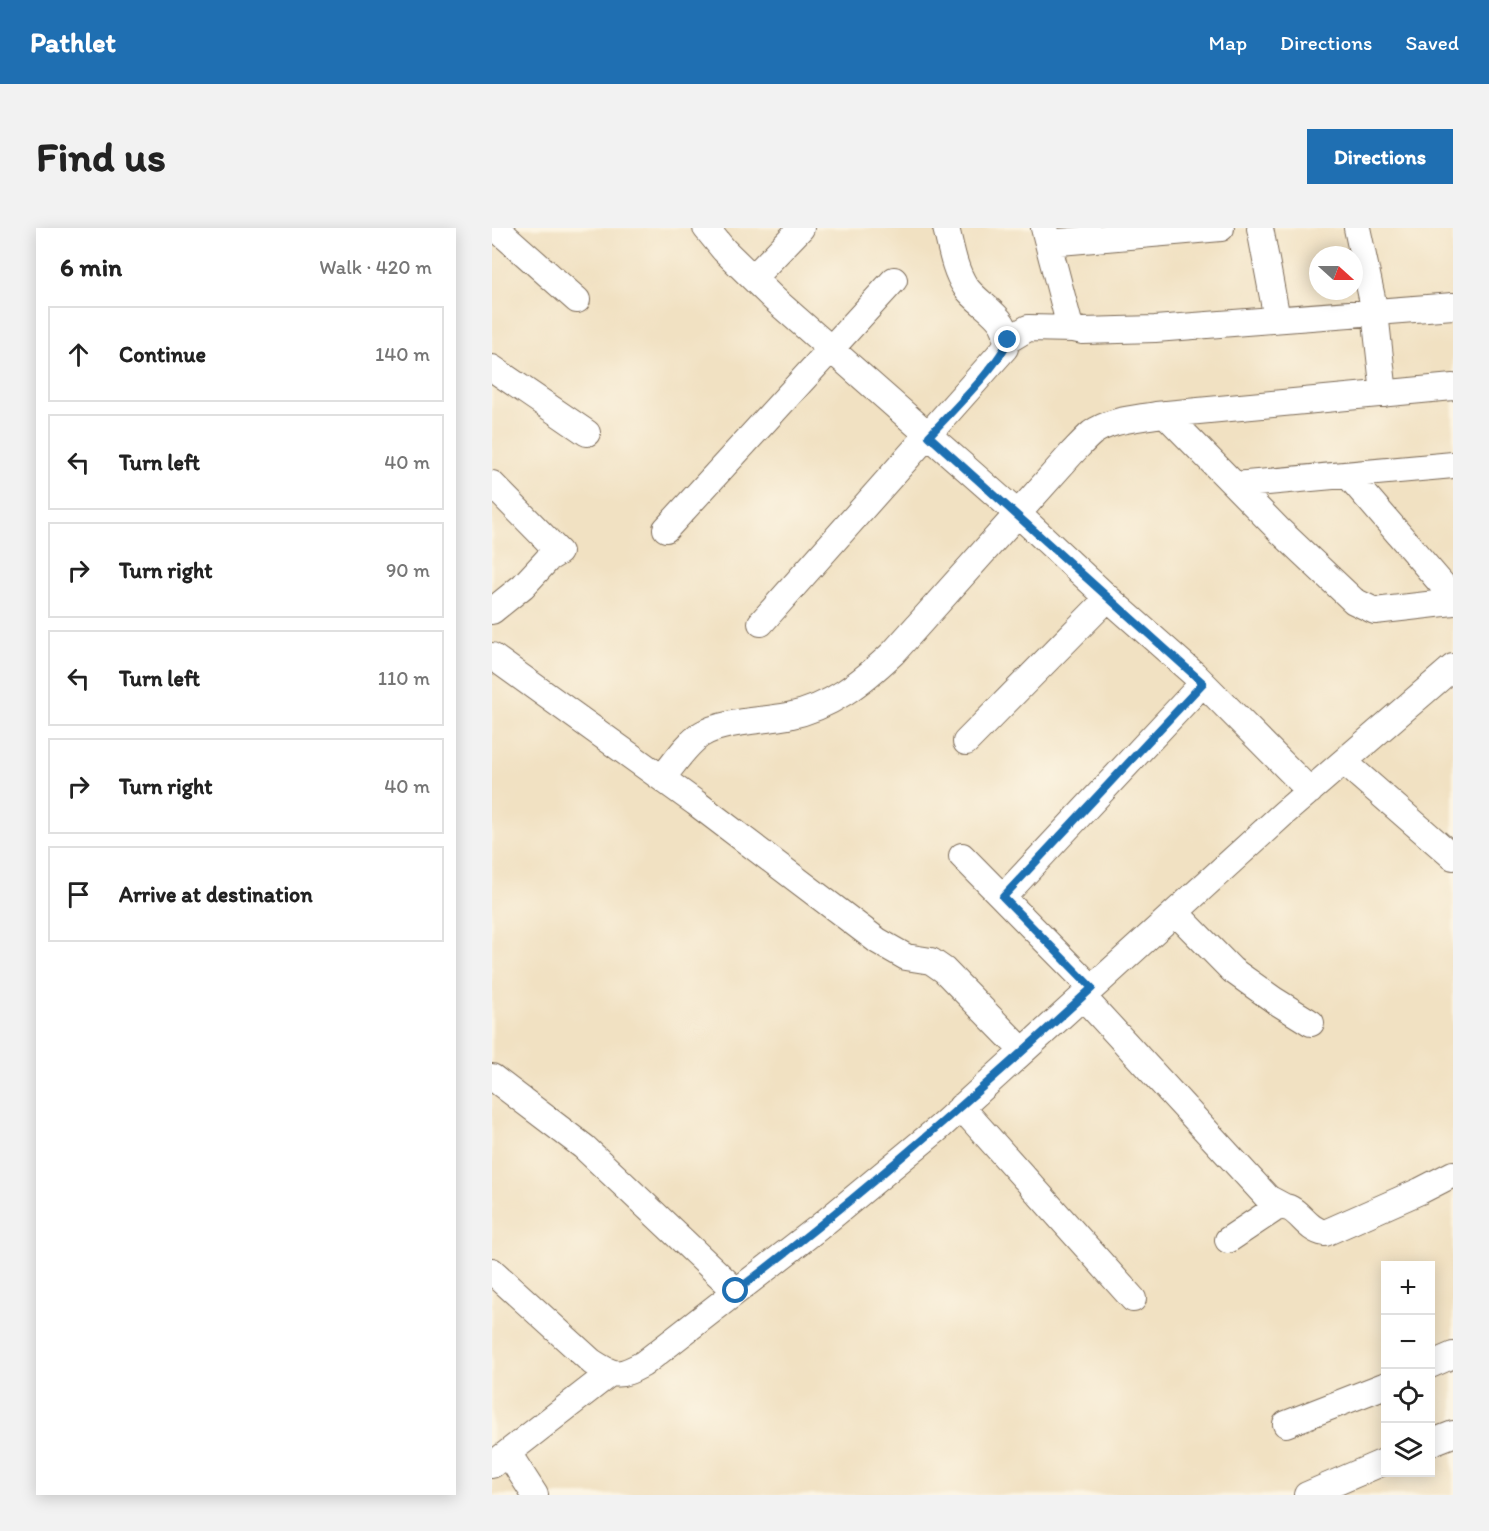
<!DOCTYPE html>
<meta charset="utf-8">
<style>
body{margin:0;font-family:Itim,sans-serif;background:#f2f2f2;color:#222}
.controls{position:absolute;right:18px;bottom:18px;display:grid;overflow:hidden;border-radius:0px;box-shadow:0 3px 15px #0003}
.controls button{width:54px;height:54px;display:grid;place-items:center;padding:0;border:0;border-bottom:2px solid #e0e0e0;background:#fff;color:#222;font:30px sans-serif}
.compass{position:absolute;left:817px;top:18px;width:54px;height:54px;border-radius:50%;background:#fff;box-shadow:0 3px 15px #0003;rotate:111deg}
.stop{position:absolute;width:18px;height:18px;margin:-14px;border:4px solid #1f6fb2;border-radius:50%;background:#fff}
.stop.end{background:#1f6fb2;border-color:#fff;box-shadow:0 2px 6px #0008}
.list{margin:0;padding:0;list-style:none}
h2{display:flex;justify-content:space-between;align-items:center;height:78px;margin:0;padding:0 24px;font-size:26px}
h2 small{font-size:20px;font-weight:400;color:#767676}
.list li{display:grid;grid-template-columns:39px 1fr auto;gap:18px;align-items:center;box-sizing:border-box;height:96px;margin:0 12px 12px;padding:0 12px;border:2px solid #e0e0e0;border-radius:0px}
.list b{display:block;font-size:22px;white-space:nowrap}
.list em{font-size:20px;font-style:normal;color:#767676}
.icon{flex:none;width:33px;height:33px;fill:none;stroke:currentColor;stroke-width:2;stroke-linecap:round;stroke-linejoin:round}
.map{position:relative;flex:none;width:961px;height:1267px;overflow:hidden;border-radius:0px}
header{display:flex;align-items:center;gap:36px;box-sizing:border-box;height:84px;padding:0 30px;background:#1f6fb2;color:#fff}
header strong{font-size:28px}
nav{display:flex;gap:33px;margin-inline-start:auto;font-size:21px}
.intro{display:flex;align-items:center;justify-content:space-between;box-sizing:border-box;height:144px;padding:0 36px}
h1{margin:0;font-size:42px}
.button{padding:15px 27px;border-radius:0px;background:#1f6fb2;color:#fff;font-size:21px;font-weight:700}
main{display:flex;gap:36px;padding:0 36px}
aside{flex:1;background:#fff;border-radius:0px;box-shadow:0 3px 15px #0003}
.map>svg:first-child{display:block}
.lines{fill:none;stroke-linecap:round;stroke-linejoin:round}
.minor-casing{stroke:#7b6a57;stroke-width:28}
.minor{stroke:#fff;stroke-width:26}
.route{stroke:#1f6fb2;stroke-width:8}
</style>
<header>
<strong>Pathlet</strong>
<nav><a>Map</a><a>Directions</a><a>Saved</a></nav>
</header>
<div class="intro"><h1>Find us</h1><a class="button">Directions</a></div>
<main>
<aside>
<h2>6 min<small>Walk · 420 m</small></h2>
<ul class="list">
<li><svg class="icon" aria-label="ahead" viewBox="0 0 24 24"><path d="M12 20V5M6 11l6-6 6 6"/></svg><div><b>Continue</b></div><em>140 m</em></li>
<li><svg class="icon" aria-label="left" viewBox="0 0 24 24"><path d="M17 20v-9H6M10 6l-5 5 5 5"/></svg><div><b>Turn left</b></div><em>40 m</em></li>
<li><svg class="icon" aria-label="right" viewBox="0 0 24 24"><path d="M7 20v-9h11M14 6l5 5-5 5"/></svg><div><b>Turn right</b></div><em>90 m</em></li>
<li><svg class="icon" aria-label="left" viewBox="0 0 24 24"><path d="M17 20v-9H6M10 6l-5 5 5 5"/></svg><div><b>Turn left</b></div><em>110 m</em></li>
<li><svg class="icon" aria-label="right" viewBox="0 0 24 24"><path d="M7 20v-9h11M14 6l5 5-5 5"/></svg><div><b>Turn right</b></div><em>40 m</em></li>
<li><svg class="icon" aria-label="arrive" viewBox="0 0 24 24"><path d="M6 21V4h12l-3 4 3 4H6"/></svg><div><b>Arrive at destination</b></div></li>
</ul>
</aside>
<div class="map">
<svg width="961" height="1267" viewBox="0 0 961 1267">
<rect width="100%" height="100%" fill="#fcf5e5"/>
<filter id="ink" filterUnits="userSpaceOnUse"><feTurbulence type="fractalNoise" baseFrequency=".0167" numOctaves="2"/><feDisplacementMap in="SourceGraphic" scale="12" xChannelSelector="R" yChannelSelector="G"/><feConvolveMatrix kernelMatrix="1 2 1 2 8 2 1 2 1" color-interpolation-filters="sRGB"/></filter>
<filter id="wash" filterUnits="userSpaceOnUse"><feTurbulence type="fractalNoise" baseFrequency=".008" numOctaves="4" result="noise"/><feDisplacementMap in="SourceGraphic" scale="24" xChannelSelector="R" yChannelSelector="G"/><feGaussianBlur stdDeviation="1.35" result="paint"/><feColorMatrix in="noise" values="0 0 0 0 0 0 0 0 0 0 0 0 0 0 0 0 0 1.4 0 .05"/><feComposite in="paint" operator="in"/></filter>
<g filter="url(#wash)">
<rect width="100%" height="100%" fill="#f1e1c2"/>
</g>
<g filter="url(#ink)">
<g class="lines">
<g class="minor-casing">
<path id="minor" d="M4,0L85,72
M214,0L232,22L282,71L526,286L616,370L702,446L818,563
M552,0L577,95L582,101L591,103L663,101L961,78
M768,0L785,91
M865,0L883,84L892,166
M556,15L729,0
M261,50L309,0
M516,112L536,100L582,101
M0,140L95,205
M673,186L788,303L862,373L883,383L961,374
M856,247L961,369
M0,256L67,324L57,330L31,358L0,383
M743,257L961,237
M174,301L402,52
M269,395L513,120C522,90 488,80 473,58C462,41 459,19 454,0
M0,428L204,575L386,713L414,729L439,733L452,742L531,823
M474,514L616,370
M852,534L961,629
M170,550C182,536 194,516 210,506C232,493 270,493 296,488C338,480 370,454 401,425L580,225C586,219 593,211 600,205C618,192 642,191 664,187L961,159
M470,628L600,760
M511,669L711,455
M684,685L740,742L782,772L819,795
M591,769L776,970L791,978
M0,849L92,919L244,1063
M469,879L641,1071
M736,1012L784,980C806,973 810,1001 833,1005L928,963L961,946
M0,1043L100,1134C123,1149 127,1149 151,1136L326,1000L448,899L792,585L961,439
M938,1137L961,1127
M794,1196L894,1157
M938,1215L961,1206
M16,1225L43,1267
M0,1237L117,1146
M815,1267L894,1233"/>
</g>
<use href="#minor" class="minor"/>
</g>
</g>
<g class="lines" filter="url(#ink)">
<path class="route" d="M244,1063C368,969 485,866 600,760L511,669L711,455L437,208C456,187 509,135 516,112"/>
</g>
</svg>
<div class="controls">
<button>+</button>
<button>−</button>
<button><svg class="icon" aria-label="locate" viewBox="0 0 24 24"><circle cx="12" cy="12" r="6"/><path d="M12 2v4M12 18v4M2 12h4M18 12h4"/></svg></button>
<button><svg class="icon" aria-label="layers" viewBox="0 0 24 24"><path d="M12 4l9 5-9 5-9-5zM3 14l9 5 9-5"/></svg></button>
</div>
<svg class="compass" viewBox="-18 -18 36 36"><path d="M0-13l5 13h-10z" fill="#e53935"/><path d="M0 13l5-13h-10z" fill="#767676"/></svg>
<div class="stop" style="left:244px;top:1063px"></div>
<div class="stop end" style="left:516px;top:112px"></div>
</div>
</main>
